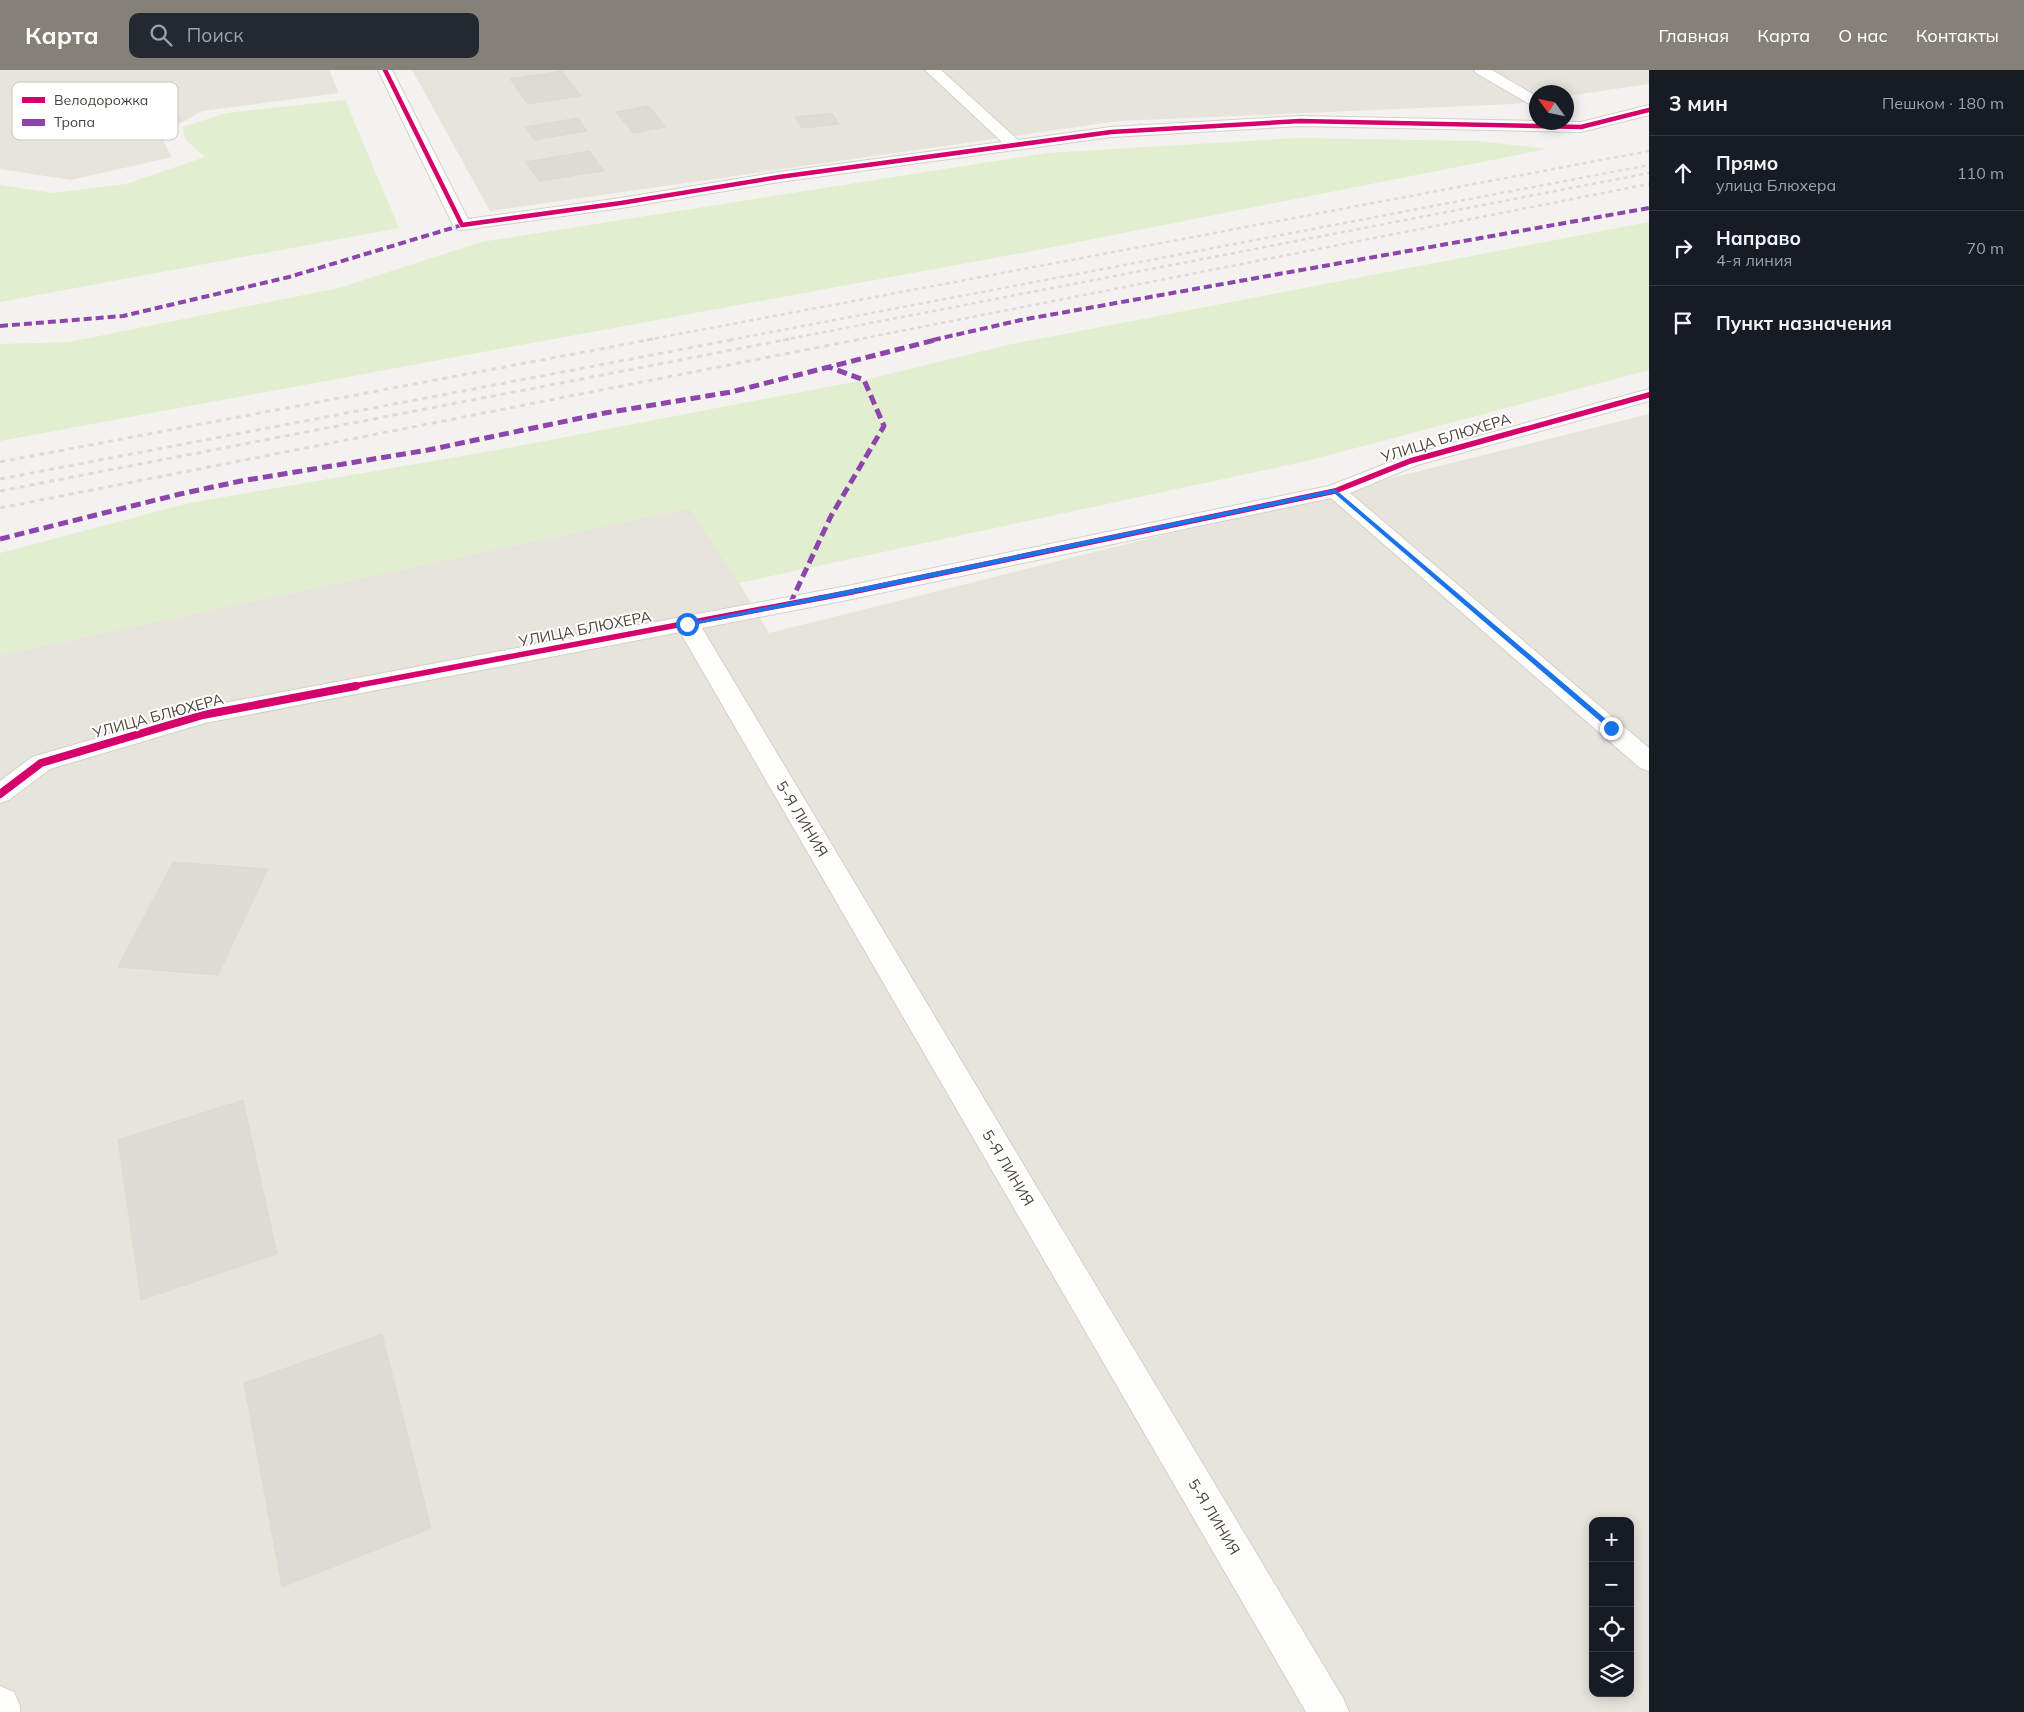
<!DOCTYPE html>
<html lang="ru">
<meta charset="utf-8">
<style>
body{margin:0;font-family:Mulish,sans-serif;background:#242831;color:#f1f3f6}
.controls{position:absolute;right:15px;bottom:15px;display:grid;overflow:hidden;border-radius:10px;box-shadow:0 2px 12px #0003}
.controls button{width:45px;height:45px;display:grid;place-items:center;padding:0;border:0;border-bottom:1px solid #363941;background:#171b24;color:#f1f3f6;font:25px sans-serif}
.compass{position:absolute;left:1529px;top:15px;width:45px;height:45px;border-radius:50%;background:#171b24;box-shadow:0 2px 12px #0003;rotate:303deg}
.stop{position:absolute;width:15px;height:15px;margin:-11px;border:4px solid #1a73e8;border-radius:50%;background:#fff}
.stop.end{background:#1a73e8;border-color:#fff;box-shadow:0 1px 5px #0008}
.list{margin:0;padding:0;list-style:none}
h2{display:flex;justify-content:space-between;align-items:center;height:65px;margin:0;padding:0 20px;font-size:21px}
h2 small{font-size:16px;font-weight:400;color:#9ea1a6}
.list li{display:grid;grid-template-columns:32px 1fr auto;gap:15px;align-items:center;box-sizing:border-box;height:75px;padding:0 20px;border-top:1px solid #363941}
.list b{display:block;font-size:19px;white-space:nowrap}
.list p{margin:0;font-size:16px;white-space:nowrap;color:#9ea1a6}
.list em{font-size:16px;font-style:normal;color:#9ea1a6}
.icon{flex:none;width:28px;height:28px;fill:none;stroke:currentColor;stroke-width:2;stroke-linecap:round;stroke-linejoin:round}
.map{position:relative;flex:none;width:1649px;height:1642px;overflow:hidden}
header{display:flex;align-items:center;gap:30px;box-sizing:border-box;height:70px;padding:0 25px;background:#868178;color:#fff}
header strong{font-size:24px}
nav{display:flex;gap:28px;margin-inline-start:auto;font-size:18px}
.search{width:350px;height:45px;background:#242831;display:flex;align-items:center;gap:12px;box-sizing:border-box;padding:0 18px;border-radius:10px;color:#9ea1a6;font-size:19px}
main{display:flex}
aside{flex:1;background:#171b24}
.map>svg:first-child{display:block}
.residential{fill:#e7e4dc;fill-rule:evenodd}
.green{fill:#e1eecf}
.building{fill:#dedbd6;stroke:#dcd9d4}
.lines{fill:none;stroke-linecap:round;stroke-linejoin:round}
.street-casing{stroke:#d2d0cb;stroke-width:2}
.street{fill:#fdfdfc;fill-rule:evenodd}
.rail-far1{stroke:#dbdbda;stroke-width:2.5;stroke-dasharray:4 4;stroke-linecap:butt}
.rail{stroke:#dbdbda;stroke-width:3;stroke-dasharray:5 5;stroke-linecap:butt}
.quiet-far1{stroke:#8e44ad;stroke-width:4;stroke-dasharray:8 4;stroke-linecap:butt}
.quiet{stroke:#8e44ad;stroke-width:5;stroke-dasharray:10 5;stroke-linecap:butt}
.cycleway-far2-casing{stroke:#fff;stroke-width:6}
.cycleway-far1-casing{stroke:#fff;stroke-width:8}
.cycleway-casing{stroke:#fff;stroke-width:11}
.cycleway-far2{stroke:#d6006c;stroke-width:4.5}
.cycleway-far1{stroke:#d6006c;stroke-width:5.5}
.cycleway{stroke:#d6006c;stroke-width:8}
.route{fill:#1a73e8}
.labels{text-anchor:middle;stroke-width:4;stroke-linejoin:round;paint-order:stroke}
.street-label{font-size:15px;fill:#4b4439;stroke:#fff}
.key{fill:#fff;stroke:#c9c7c4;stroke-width:1}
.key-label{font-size:14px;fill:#4b4439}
</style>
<header>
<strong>Карта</strong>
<div class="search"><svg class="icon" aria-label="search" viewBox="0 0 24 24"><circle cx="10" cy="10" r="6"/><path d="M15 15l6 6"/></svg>Поиск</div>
<nav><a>Главная</a><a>Карта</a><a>О нас</a><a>Контакты</a></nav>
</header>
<main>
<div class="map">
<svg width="1649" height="1642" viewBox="0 0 1649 1642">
<rect width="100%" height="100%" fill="#f4f2ee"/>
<path class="residential" d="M0,0H329L339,23L202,41L160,65L172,87L71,110L0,99Z
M412,0H1649V14L1567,26L1566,22H1536V31L1514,34L1119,51L490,141Z
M1649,344V1642H0V585L690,438L739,513L769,563ZM1593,1451H1630V1623H1593Z"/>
<path class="green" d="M345,30L399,158L0,232V115L53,123L126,114L205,87L186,70L182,57L227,43Z
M1298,68L1478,71L1547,79L1043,179L0,371V274L69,272L339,218L481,172L1047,83Z
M1649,152V300L1307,391L739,513L690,438L0,585V483L189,433L497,380L864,310L1012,274Z"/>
<path class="building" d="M562,1L581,26L528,34L510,9Z
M164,27L180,50L119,62L104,40Z
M649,36L666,57L633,63L616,42Z
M832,43L839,54L802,58L795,47Z
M578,48L587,61L534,70L525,57Z
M589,81L604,101L539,111L526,92Z
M173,792L268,799L218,905L118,897Z
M243,1030L277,1184L141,1230L118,1070Z
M382,1264L431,1458L282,1517L244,1313Z"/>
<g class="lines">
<g class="street-casing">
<path id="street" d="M378,0H392L468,149L621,128L779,102L1002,72L925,0H941L1018,70L1111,57L1300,46L1581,52L1649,35V45L1581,62L1300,56L1111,67L779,112L621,138L462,160L456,159L453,155Z
M1474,0H1492L1536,26V36L1531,35L1476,3Z
M1649,319V331L1417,395L1350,423L1649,678V701L1640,698L1331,428L847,530L702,558L1343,1628L1349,1642H1306L680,562L205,653L50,699L9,730L0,733V711L32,687L203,637L847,516L1329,416L1403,387Z
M0,1616L14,1622L20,1636V1642H0Z"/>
</g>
<use href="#street" class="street"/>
<path class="rail-far1" d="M647,270L1649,81
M730,270L1649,95
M783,270L1649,103
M855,270L1649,114"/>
<path class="rail" d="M0,392L653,269
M0,409L736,269
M0,421L789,269
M0,438L861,269"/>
<path class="quiet-far1" d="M0,256L123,246L289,207L462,155
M933,270L1021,250L1649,138"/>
<path class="quiet" d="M0,469L180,424L241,411L428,380L605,343L731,322L939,269
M790,534L831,446L884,356L864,310L829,297"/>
<g class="cycleway-far2-casing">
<path id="cycleway-far2" d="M385,0L462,155L621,133L779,107L1111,62L1300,51L1581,57L1649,40"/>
</g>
<g class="cycleway-far1-casing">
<path id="cycleway-far1" d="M349,617L847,523L1335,421L1410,391L1649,325"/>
</g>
<g class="cycleway-casing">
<path id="cycleway" d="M0,724L41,693L203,645L356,616"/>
</g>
<use href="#cycleway-far2" class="cycleway-far2"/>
<use href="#cycleway-far1" class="cycleway-far1"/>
<use href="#cycleway" class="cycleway"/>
</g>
<path class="route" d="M1335,419L1614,656V659H1609L1334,423L847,525L687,556L683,554Z"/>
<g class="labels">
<g class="street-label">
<text transform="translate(1446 368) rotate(-17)" y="5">УЛИЦА БЛЮХЕРА</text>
<text transform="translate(585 559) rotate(-11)" y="5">УЛИЦА БЛЮХЕРА</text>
<text transform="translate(158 646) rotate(-15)" y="5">УЛИЦА БЛЮХЕРА</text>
<text transform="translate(802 749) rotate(59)" y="5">5-Я ЛИНИЯ</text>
<text transform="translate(1008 1098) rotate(59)" y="5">5-Я ЛИНИЯ</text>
<text transform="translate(1214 1447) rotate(59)" y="5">5-Я ЛИНИЯ</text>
</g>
</g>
<rect x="12" y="12" width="166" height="58" rx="8" class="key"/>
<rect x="22" y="27" width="23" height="6" fill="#d6006c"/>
<rect x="22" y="49" width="23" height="7" fill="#8e44ad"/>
<g class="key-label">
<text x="54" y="35">Велодорожка</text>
<text x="54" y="57">Тропа</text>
</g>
</svg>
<div class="controls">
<button>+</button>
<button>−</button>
<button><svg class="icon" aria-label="locate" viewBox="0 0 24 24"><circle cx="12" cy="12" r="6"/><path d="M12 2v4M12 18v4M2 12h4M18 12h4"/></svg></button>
<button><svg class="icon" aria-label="layers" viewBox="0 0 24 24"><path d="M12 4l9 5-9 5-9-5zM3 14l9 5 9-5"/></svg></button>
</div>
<svg class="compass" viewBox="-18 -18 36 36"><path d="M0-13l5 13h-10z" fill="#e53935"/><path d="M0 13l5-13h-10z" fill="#9ea1a6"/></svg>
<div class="stop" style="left:687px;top:554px"></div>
<div class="stop end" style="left:1611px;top:658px"></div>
</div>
<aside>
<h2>3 мин<small>Пешком · 180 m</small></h2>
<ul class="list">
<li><svg class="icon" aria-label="ahead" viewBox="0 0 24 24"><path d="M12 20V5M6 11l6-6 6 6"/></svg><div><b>Прямо</b><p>улица Блюхера</p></div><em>110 m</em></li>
<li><svg class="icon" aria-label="right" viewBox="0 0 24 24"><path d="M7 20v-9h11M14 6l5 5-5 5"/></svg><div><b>Направо</b><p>4-я линия</p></div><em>70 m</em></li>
<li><svg class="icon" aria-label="arrive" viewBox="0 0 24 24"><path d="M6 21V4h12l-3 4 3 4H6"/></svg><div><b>Пункт назначения</b></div></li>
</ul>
</aside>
</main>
